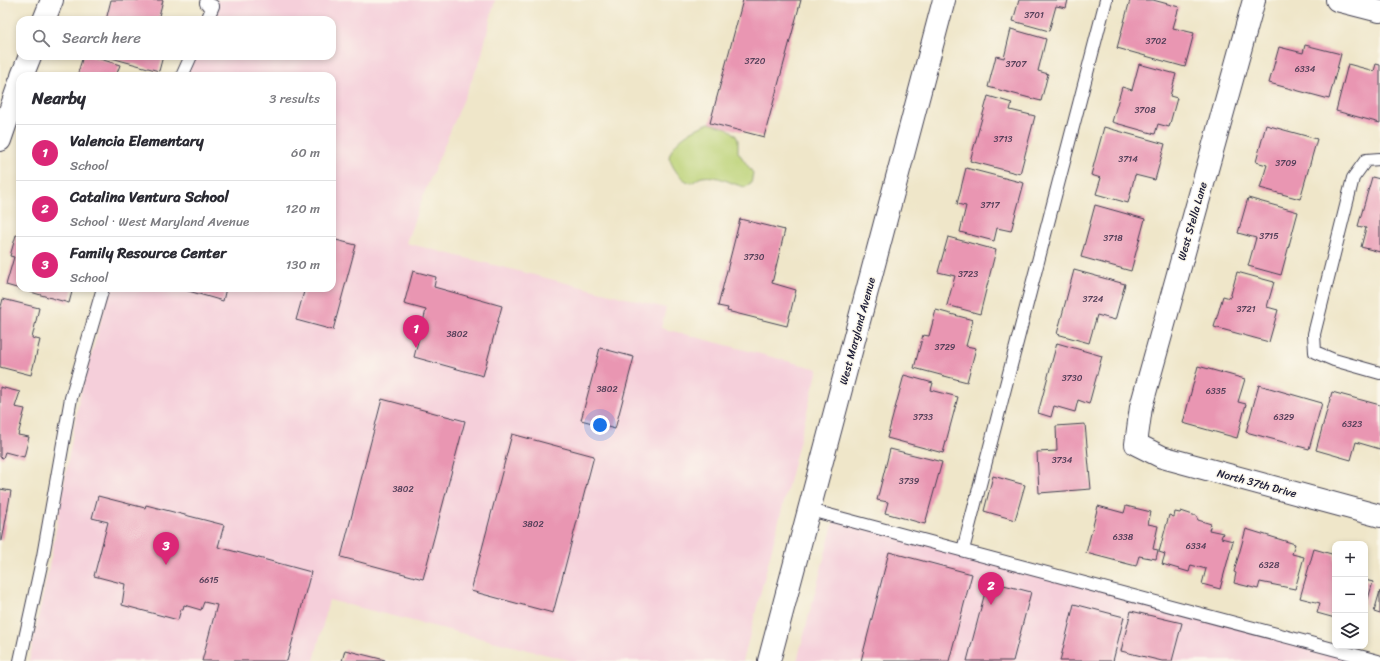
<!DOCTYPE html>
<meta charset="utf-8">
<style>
body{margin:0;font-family:Sriracha,sans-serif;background:#f2f2f3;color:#2b2b33}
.controls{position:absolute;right:12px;bottom:12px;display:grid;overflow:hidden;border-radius:8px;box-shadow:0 2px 6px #0003}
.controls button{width:36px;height:36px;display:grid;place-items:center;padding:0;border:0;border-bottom:1px solid #e1e1e2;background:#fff;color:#2b2b33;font:20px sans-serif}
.you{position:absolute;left:600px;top:425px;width:14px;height:14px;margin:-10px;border:3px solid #fff;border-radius:50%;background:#1a73e8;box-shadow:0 0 0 6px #1a73e833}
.badge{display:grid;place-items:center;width:26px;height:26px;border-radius:50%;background:#db2777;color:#fff;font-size:13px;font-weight:700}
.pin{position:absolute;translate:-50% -33px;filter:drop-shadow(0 1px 2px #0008)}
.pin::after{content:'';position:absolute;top:21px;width:14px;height:12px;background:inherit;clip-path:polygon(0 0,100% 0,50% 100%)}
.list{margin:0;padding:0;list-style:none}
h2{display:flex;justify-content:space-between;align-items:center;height:52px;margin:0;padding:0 16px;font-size:17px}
h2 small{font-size:13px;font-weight:400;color:#7c7c81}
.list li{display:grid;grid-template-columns:26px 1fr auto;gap:12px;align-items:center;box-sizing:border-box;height:56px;padding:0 16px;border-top:1px solid #e1e1e2}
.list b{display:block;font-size:15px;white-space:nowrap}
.list p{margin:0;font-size:13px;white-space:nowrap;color:#7c7c81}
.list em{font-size:13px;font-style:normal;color:#7c7c81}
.icon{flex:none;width:22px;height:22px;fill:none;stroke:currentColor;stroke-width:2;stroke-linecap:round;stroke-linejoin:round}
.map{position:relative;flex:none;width:1380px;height:661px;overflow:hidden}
.search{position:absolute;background:#fff;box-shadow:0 2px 6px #0003;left:16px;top:16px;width:320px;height:44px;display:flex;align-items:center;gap:10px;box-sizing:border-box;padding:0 14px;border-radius:12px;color:#7c7c81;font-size:15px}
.panel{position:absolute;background:#fff;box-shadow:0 2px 6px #0003;left:16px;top:72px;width:320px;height:220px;border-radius:12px}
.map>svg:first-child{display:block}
.built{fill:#f5cfda}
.green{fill:#bbd276;stroke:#6e7a58}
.building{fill:#e996b2}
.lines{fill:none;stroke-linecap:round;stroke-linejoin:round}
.service-casing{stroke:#413f50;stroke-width:14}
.minor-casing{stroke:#413f50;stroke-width:24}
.tertiary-casing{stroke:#413f50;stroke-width:24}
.service{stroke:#fff;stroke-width:12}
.minor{stroke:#fff;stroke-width:22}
.tertiary{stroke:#fff;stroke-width:22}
.labels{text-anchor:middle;stroke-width:3;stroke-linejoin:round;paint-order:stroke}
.number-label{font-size:9px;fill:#543f59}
.street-label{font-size:11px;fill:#22223b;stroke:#fbf7ec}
</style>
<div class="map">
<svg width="1380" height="661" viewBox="0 0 1380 661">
<rect width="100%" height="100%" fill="#fbf7ec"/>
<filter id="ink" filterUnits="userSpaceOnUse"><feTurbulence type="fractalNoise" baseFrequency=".025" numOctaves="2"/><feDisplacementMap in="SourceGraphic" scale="8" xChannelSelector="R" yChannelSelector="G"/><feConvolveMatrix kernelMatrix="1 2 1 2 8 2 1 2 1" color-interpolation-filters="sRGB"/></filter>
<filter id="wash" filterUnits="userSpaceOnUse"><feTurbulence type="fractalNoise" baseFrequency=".012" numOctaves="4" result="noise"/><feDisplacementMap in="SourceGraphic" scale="16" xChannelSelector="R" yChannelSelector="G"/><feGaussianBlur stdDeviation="0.9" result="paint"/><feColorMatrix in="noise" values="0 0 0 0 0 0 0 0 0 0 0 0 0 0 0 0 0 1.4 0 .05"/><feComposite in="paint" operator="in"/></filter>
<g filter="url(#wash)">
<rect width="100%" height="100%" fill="#efe6c9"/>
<path class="built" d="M215,0H495L481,58L423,196L406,243L666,308L661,328L818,369L743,661H572L329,600L314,661H29L51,557L79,399L110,288H332V76H186L194,56H332V20H208Z
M835,516L1378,661H797Z"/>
<path class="green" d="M709,123L727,128L735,134L738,140V152L753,173L751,184L745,187C730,184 718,174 702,177C697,178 695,182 691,183C680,180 672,167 669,157C674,139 692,130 709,123Z"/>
<g id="blocks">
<path class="building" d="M111,0H163L158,20H106Z
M743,0H801L764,137L710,123Z
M1019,0H1068L1066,8L1056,6L1049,31L1013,21Z
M1130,0H1153L1179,7L1173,28L1194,33L1185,67L1117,48Z
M1011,29L1046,39L1038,71L1048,74L1041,101L988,87L996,56L1004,58Z
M1305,45L1341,54L1329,99L1269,83L1279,47L1303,53Z
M83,56H90L120,65L116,76H77Z
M104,56H163L159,71Z
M1139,64L1176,74L1170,96L1177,98L1169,127L1158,124L1155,134L1112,122L1122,87L1132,90Z
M1348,64L1374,71L1376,64L1380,65V123L1336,111Z
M988,96L1012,103L1010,110L1035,116L1020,174L970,161Z
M1266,125L1317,139L1300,199L1260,188L1267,165L1256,162Z
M1104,127L1165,144L1155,180L1135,175L1128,203L1096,194L1101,178L1091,175Z
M966,168L1024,183L1011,231L997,228L994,241L960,232L966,206L957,204Z
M1372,177L1380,179V252L1361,247L1366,228L1358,226Z
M1248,198L1298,212L1281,275L1248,266L1256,238L1238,233Z
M1095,205L1145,219L1131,271L1081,257Z
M740,219L785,230L772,283L796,290L787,326L727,311L728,308L718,306Z
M16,235L20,236V288H73L69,303L6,285L14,257L10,256Z
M948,237L996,250L980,314L947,305L955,276L938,272Z
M332,239L356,245L333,330L296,320L305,288H332Z
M1074,270L1125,284L1115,320L1097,315L1089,343L1057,334Z
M413,271L436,277L434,287L502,306L483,376L414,357L426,310L404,304Z
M1237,272L1274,282L1267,307L1278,310L1269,342L1214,327L1223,296L1230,298Z
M186,288H226L223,301L185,290Z
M3,299L39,308L32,338L40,340L31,375L0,367V310Z
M936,310L973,320L966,346L976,348L967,382L914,368L923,335L929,336Z
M1057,343L1102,356L1089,404L1078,400L1075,412L1054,406L1051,417L1038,413Z
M600,348L634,357L615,429L581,420Z
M1198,366L1245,379L1238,402L1246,404L1237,438L1183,423Z
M904,375L933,383L931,390L958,397L943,453L887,438Z
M1259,385L1322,403L1309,449L1246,432Z
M0,387L20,392L15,407L25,409L18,435L29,437L24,457L5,452L3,458L0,457Z
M1332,392L1380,405V449L1356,442L1351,460L1316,450Z
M382,399L465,421L423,579L341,557Z
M1085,424L1091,489L1039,493L1037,452L1057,451L1056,426Z
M512,434L594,456L553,613L471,591Z
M890,449L942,462L925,524L885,513L888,502L877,500Z
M993,476L1025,485L1015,520L984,511Z
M0,489L11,491L2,541L0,540Z
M98,496L145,508L146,505L224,525L218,547L311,572L287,661H202L217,605L204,602L201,610L184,605L183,609H181L178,620L122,605L125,584L94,576L108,522L92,518Z
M1098,506L1124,513L1126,506L1151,512L1148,524L1158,526L1153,549L1158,550L1156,559L1139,556L1136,566L1086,553Z
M1181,511L1196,516L1198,520L1211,524L1209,530L1223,533L1221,538L1233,541L1220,589L1202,584L1206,569L1191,565L1189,572L1162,564L1165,554L1159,552L1169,515L1174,517L1175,512L1180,513Z
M1246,529L1295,544L1292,554L1304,557L1295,589L1260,582L1258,589L1234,583L1236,573L1234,572Z
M1314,549L1335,555V618L1317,613L1320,603L1300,598Z
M889,552L972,574L949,661H861Z
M1365,580L1373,582L1365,609Z
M988,581L1031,592L1013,661H967Z
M1380,591V614L1374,612Z
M1074,604L1124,617L1113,661H1060Z
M1131,611L1182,623L1172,661H1162L1121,651Z
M345,650L385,660V661H342Z"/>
</g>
</g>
<g filter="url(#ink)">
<use href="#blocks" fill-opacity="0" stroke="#413f50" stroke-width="1"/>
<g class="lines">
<g class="service-casing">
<path id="service" d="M207,20L213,6L206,3L207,0
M182,76L191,56
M1380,159L1366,160L1353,178L1314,334L1315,352L1334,360L1380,373
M810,510L1378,661
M963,550L1106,0
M20,661L43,556L71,398L103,288"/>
</g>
<g class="minor-casing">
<path id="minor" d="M1254,0L1141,407L1136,444L1162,457L1380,516
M1337,0L1380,11
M44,20L52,0
M22,76L30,56
M0,140L20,82"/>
</g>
<g class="tertiary-casing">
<path id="tertiary" d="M769,661L944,0"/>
</g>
<use href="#service" class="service"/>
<use href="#minor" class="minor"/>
<use href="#tertiary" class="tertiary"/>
</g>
</g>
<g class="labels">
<g class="number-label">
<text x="1034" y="18">3701</text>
<text x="1156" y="44">3702</text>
<text x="755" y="64">3720</text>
<text x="1016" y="67">3707</text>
<text x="1305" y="72">6334</text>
<text x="1145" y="113">3708</text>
<text x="1003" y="142">3713</text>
<text x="1128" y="162">3714</text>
<text x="1286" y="166">3709</text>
<text x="990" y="208">3717</text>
<text x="1269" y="239">3715</text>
<text x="1113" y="241">3718</text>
<text x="754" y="260">3730</text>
<text x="968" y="277">3723</text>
<text x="1093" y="302">3724</text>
<text x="1246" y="312">3721</text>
<text x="457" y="337">3802</text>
<text x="945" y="350">3729</text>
<text x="1072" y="381">3730</text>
<text x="607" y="392">3802</text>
<text x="1216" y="394">6335</text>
<text x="923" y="420">3733</text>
<text x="1284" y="420">6329</text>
<text x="1352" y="427">6323</text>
<text x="1062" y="463">3734</text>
<text x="909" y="484">3739</text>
<text x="403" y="492">3802</text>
<text x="533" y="527">3802</text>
<text x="1123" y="540">6338</text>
<text x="1196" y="549">6334</text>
<text x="1269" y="568">6328</text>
<text x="209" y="583">6615</text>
</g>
<g class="street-label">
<text transform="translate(1192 221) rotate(-74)" y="4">West Stella Lane</text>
<text transform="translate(857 331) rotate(-75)" y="4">West Maryland Avenue</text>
<text transform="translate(1257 483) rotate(15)" y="4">North 37th Drive</text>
</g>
</g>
</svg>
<div class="controls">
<button>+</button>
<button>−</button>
<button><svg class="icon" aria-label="layers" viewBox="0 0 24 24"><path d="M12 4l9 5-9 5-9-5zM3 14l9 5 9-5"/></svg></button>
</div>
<div class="you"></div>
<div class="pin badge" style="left:416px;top:348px">1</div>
<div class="pin badge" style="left:991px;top:605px">2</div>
<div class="pin badge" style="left:166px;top:565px">3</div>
<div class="search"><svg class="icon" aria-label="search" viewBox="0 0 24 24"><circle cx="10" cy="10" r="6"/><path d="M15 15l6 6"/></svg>Search here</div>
<section class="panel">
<h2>Nearby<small>3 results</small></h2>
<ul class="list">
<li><span class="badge">1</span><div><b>Valencia Elementary</b><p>School</p></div><em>60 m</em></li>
<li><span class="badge">2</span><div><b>Catalina Ventura School</b><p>School · West Maryland Avenue</p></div><em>120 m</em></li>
<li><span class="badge">3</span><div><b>Family Resource Center</b><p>School</p></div><em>130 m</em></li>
</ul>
</section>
</div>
